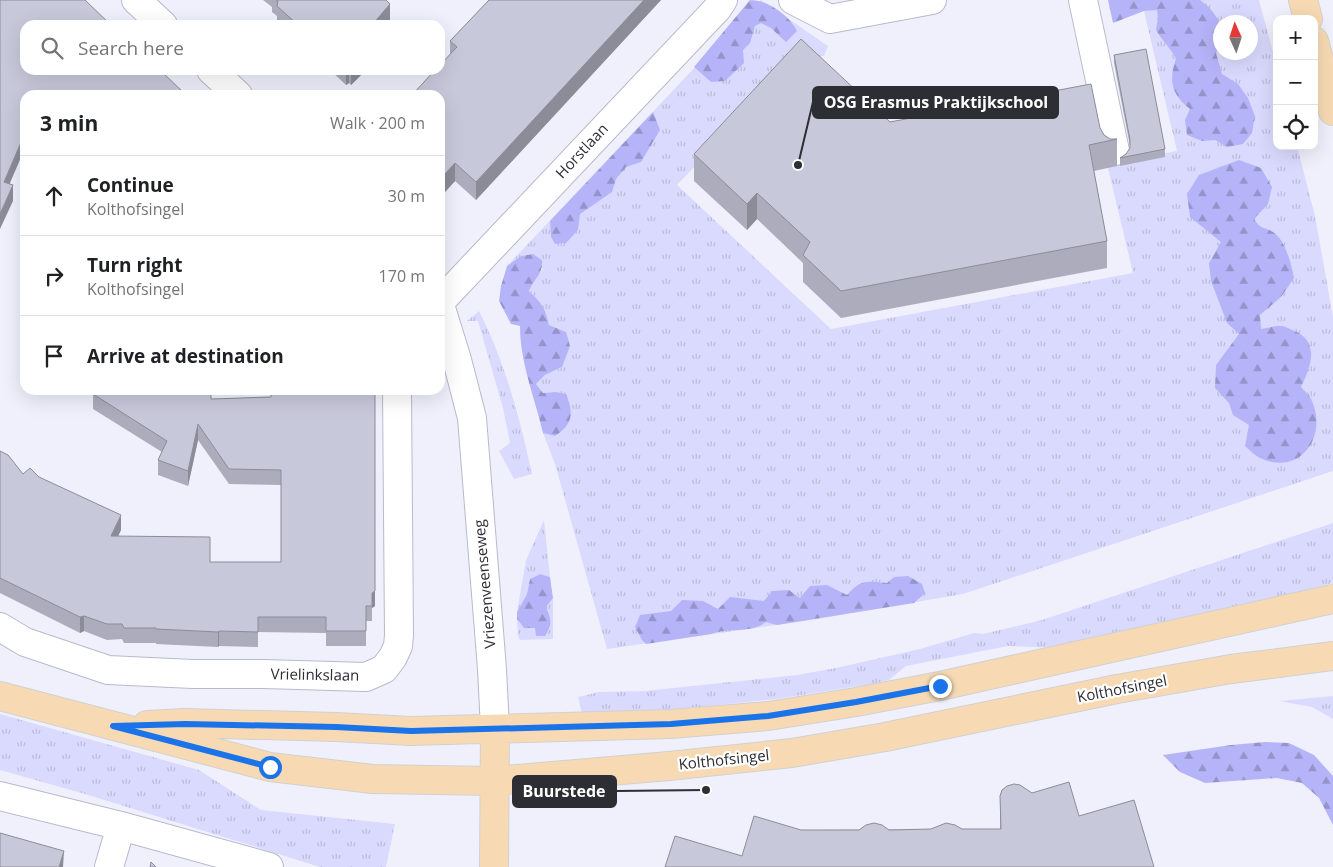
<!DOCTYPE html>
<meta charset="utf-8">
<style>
body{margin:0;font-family:"Open Sans",sans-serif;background:#f2f2f2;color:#202124}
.controls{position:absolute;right:15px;top:15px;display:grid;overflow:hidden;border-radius:10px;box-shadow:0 5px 20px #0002}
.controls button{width:45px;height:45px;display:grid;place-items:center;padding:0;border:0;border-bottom:1px solid #e0e0e0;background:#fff;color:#202124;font:25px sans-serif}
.compass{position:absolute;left:1213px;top:15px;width:45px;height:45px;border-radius:50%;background:#fff;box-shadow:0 5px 20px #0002;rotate:357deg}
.stop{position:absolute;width:15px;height:15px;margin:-11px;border:4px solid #1a73e8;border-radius:50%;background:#fff}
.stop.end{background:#1a73e8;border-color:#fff;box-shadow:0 1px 5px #0008}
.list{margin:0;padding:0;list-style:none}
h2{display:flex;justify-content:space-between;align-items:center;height:65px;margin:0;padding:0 20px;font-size:21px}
h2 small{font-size:16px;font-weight:400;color:#757577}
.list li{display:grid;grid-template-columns:32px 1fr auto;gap:15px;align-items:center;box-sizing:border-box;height:80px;padding:0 20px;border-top:1px solid #e0e0e0}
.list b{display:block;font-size:19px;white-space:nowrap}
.list p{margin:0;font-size:16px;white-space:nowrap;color:#757577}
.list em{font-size:16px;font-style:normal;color:#757577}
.icon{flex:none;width:28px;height:28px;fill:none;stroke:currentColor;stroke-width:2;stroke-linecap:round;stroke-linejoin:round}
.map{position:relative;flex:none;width:1333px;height:867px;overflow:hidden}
.search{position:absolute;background:#fff;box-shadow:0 5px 20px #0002;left:20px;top:20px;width:425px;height:55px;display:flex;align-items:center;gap:12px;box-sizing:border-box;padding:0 18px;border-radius:15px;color:#757577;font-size:19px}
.panel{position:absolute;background:#fff;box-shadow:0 5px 20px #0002;left:20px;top:90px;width:425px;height:305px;border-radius:15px}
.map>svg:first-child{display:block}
.grass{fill:url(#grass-tufts);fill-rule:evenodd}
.forest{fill:url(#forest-firs)}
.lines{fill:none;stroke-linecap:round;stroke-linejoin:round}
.minor-casing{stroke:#b9b9cc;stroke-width:30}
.major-casing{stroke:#d1d1d2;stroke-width:30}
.minor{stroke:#fff;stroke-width:28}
.major{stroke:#f7dab3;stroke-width:28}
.wall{fill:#acacbc}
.shaded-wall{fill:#8c8c99}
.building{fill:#c8c8db;stroke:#8c8c99}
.route{stroke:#1a73e8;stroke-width:6}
.labels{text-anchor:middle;stroke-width:4.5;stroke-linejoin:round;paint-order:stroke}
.street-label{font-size:15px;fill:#2d2d34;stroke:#fff}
.leader{fill:none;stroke:#2d2d34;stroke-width:2}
.callout-dot{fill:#2d2d34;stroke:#fff;stroke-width:2}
.callout{fill:#2d2d34;stroke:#2d2d34;stroke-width:2}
.callout-label{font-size:16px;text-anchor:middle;font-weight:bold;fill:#fff}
</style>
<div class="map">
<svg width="1333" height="867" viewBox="0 0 1333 867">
<defs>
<pattern id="grass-tufts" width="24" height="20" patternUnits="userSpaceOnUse" patternTransform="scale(1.25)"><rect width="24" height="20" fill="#dadafe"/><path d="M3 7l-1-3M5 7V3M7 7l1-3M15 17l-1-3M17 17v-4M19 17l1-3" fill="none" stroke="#bbbbda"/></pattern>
<pattern id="forest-firs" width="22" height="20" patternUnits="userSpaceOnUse" patternTransform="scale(1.25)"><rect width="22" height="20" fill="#b6b4f8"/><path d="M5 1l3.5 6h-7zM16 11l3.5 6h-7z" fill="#9493ca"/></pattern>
</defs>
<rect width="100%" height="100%" fill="#f0f0fc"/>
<path class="grass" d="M761,0L828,46L824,56L799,58L677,185L831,329L1133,273L1107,164L1177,151L1144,11L1177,6L1176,0H1259L1277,67V146H1297L1315,216L1333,317V471L963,594L811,620L607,649L555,464L543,433L555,436V392L543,393L536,384L545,375L562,367L566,332L549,325C546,310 541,301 529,291L533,283L543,269L533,254L521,256L507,266L715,46ZM1220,22H1250V52H1220Z
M479,311C505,362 520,418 532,474L514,479L499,451L510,443L503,408L478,321H467Z
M544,520L550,577L540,574L530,579L527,594L517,612L526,560Z
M1333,523V583L1225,611L1056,648L1008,646L906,666L889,680L872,684L776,699L662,711L582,713L578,697L599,692L645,691L797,675L836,668L920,649L974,633L983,634L1042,620Z
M553,598V639L520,640L518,636L517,619L524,628Z
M1333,696V719L1312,707L1279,701Z
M0,714L199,770L261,810L395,824L386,867H320L85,794L0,770Z"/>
<path class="forest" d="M750,0C768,0 789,15 797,31L786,42L771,28L761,23L755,26L750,43L743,50L744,63L725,81L711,82L694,67Z
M1108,0H1200C1219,13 1227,32 1216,53L1222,74L1238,84L1248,98L1255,116L1252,133L1243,144L1227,147L1215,140L1202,141L1187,135L1185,120L1190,109C1172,95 1168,81 1176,59C1171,48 1162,41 1156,30L1158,18L1157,10L1144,11L1113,23Z
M653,112L660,130L641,162L626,167L616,179L612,192L580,214L578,230L566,243L555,244L551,237L550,221Z
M1239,160L1261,168L1272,187L1268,204L1254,219C1260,229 1264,227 1273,232C1285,239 1292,266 1294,278L1281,297L1260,315L1261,329C1267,328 1274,326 1281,326C1284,326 1288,328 1292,330C1321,340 1311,367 1301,387C1304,391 1309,394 1311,399C1329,436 1300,477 1260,458C1254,455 1250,450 1245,446L1249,425L1233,415L1229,403L1215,388L1216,365L1239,334L1227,323L1211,281L1209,263L1221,242L1190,217L1187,194L1199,175Z
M533,254L542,260C543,275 535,277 529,291C541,302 546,309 549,325L566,332L570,346L562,367L545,375L536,384L543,393L555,392L566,394C574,413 573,424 555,436L543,433C535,398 520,363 520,326L511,324L499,301L501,286L507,266L521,256Z
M540,574L550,577L553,598L546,607C551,620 553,623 545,636H536L535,628H524L517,619V612L527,594L530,579Z
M908,576L922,584L925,593L914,603L777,625L766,622C750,634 728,627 711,634L646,644L642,640L635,627L640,615L671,611L682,600L703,601L718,609L730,597L764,601L772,591L789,590L800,598L810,586L827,585L847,595C861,579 866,581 887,583L894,577Z
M1265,742L1289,743L1314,755L1333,776V825L1319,798L1302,783L1277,778L1205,783L1180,772L1163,755L1231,745Z"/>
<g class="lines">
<g class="minor-casing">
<path id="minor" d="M136,0L163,25
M793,0L830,19L932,0
M1083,0L1115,151
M211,70L238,95
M440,302L717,9L723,0
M440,305L457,360L472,418L492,669L495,729
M0,627L25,642L108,670L193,674H264L366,677L384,669L393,657L398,646L399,635L397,390
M0,796L121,826L269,867
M109,867L121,826"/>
</g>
<g class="major-casing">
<path id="major" d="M1303,0L1308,19
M1314,41L1333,111
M0,696L270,767L373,779L494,781L669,766L792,753L885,737L1117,689L1231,669L1333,656
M147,725L185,723L336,727L411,731L671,724L768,716L856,702L940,686L1333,599
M494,867L495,729"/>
</g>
<use href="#minor" class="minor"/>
<use href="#major" class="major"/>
</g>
<path class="wall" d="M263,0H386L390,20L385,25H281L277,21V16L272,12V7Z
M489,0H661L476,200L455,181L445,192L440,188V95L450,54V41Z
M1114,55L1165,149V157L1120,166V158L1126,154L1130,148V146L1114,63Z
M330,70H366L351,85L349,83L346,85Z
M890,122L1100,128L1104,135L1110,139H1117V166L1094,171L1107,241V268L841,318L803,282V263L757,219L747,230L694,181V154Z
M93,394L211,399L271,397L375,606L372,608V621H366V646H326V633L258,632V647L219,646L218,647L156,644V643H124L122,639L107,640L84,631L80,633L0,593V451L23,474L39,477L121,530L118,536L210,562H281V485L229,484L198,440L188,486L158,475V460L162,452L93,409Z
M1032,793L1079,816L1154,867L742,856L801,830L1000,829V796Z"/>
<path class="shaded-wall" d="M644,0H661L476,200V182Z
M390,4V20L385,25H372Z
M346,70H349V83L346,85Z
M351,70H366L351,85Z
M25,133V148L4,197V182Z
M455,163V181L445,192V174Z
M13,185V201L0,229V214Z
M757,193V219L747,230V204Z
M198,424V440L188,486V471Z
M121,515V530L111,551V536Z
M375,591V606L372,608V593Z
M84,616V631L80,633V617Z
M219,631V646L218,647V632Z
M64,851L63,867H59Z"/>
<path class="building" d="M0,0H85L111,25H25V70H160L186,95H25V133L4,182L13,185L0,214Z
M276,0H386L390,4L372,25H298L277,6L278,1Z
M489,0H644L476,182L455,163L445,174L440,169V95H412L435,70H440V65L457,47L450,41Z
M801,39L890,122L1091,84L1100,128L1104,135L1110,139H1117L1089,145L1107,241L841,291L803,255L810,242L757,193L747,204L694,154Z
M1146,49L1165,149L1120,158L1126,154L1130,148V140L1114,55Z
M98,390H211V399L271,397V390H375V591L372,593V606H366V631H326V617H258V632L219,631L218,632L156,629V628H124L122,624H107L84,616L80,617L0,578V451L8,455L23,474L30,468L39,477L121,515L111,536L210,537V562H281V470L229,469L198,424L188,471L158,460L167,441L93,394Z
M1069,782L1079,816L1134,800L1154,867H665L675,836L742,856L754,816L801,830H859L866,825L874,823L882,825L889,830L931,829L946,823L955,825L962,829H1001L1000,796L1002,790L1007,786L1014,784L1020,785L1032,793Z
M0,833L64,851L59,867H0Z
M151,862L156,867H150Z"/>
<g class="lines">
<path class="route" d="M270,767L113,726L185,724L336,727L411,731L671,724L768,716L856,702L940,686"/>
</g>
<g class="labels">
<g class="street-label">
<text transform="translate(582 151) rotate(-47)" y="5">Horstlaan</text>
<text transform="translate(485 584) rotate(-95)" y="5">Vriezenveenseweg</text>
<text transform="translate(315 675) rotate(1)" y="5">Vrielinkslaan</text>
<text transform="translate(1122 689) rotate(-11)" y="5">Kolthofsingel</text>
<text transform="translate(724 760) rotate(-6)" y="5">Kolthofsingel</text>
</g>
</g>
<path class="leader" d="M798 165L813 102M706 790L616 791"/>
<g class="callout-dot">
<circle cx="798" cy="165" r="5"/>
<circle cx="706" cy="790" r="5"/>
</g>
<g class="callout">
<rect x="813" y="87" width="245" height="31" rx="5"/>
<rect x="513" y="776" width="103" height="31" rx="5"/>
</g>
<g class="callout-label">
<text x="936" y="108">OSG Erasmus Praktijkschool</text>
<text x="564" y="797">Buurstede</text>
</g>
</svg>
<div class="controls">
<button>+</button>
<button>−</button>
<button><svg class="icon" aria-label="locate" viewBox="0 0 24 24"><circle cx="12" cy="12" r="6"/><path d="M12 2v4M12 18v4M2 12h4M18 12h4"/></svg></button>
</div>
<svg class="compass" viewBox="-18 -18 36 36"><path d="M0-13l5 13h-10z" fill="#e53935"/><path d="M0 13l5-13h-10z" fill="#757577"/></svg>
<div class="stop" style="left:270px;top:767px"></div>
<div class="stop end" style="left:940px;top:686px"></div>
<div class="search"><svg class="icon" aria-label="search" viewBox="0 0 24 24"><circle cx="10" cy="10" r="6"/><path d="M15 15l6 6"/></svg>Search here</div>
<section class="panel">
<h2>3 min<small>Walk · 200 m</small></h2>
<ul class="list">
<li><svg class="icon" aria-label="ahead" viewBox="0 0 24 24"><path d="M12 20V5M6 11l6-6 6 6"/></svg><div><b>Continue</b><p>Kolthofsingel</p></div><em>30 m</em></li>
<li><svg class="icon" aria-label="right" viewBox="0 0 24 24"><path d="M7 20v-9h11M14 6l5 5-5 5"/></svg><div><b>Turn right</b><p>Kolthofsingel</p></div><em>170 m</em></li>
<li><svg class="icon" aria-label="arrive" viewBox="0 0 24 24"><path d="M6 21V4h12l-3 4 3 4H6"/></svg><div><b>Arrive at destination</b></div></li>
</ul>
</section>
</div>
